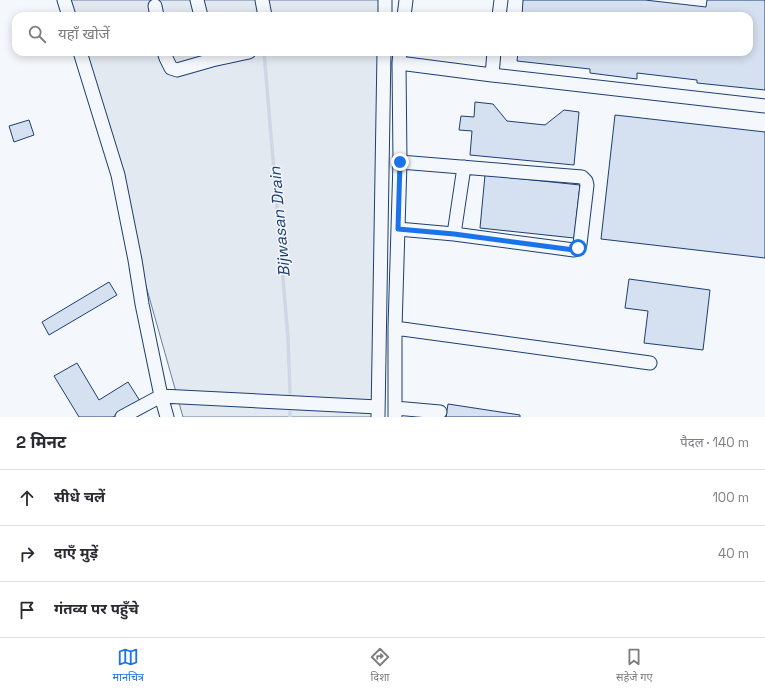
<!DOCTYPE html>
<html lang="hi">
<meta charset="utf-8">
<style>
body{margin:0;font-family:"Space Grotesk","Noto Sans Devanagari",sans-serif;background:#f2f2f3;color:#2b2b33}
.stop{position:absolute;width:12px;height:12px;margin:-9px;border:3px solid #1a73e8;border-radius:50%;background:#fff}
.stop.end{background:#1a73e8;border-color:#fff;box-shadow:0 1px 4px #0008}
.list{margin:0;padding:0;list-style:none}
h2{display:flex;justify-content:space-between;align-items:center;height:52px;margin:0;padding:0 16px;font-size:17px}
h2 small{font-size:13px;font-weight:400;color:#7c7c81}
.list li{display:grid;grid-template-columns:26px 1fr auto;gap:12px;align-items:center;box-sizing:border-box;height:56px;padding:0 16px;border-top:1px solid #e1e1e2}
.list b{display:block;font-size:15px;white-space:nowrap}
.list em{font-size:13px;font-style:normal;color:#7c7c81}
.icon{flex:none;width:22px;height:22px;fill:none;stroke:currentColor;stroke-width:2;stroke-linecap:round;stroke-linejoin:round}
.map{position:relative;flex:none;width:765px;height:417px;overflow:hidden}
.search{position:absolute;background:#fff;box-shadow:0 2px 10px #0003;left:12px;right:12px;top:12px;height:44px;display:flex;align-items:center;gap:10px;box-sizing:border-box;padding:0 14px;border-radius:12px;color:#7c7c81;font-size:15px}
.sheet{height:220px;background:#fff}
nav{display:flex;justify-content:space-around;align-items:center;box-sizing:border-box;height:56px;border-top:1px solid #e1e1e2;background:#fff;font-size:11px;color:#7c7c81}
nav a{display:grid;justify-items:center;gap:2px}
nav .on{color:#1a73e8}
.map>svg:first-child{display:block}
.green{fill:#e3e9f0;stroke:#687fa3}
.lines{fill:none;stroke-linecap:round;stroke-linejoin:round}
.stream{stroke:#cfd7e4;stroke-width:3.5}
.building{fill:#d5e0f0;stroke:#1d3f73}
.minor-casing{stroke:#1d3f73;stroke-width:15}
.minor{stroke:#f4f7fb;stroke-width:13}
.route{stroke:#1a73e8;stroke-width:5}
.labels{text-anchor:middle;stroke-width:3;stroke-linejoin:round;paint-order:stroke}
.water-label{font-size:16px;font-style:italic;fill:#1d3f73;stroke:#f4f7fb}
</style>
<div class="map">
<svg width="765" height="417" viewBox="0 0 765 417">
<rect width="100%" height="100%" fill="#f4f7fb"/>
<path class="green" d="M65,0H390L389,16H69Z
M80,52H388L381,417H183Z"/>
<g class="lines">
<path class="stream" d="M264,52L288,338L290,393
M290,412V417"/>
</g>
<path class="building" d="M523,0H645L706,7L707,0H765V90L697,83V80L637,73V79L590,73V69L517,61L518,52H749V16H522Z
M475,102L493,104L507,121L545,125L564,110L579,112L574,165L470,155L472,131L459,130L461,116L474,117Z
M615,115L765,132V258L601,239Z
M29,120L34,135L14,142L9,126Z
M485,175L580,185L574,238L480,228Z
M629,279L710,290L703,350L644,343L648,311L625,308Z
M109,282L117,295L49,335L42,322Z
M77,363L99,400L128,382L140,401L113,417H79L54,376Z
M448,404L520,415V417H446Z"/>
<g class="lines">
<g class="minor-casing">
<path id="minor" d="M64,0L69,16
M197,0L201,16
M262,0L265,16
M155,6L157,16
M385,16V0
M404,16L406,0
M499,16L501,0
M80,52L118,175L135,260L142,304L161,396L167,417
M164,52L166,58L171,68L177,70L212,60L249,52
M399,63L492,75L765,106
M492,75L494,52
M398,229L454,234L574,250L578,248L580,244L587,185L586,181L582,177L400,162
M454,234L464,167
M395,328L650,363
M395,408L440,412
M122,417L161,396L378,407
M378,417L384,52
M395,417V328L400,162L399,63L400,52"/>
</g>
<use href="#minor" class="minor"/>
</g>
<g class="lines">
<path class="route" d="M400,162L398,229L454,234L574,250L578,248"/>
</g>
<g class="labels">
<g class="water-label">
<text transform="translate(279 222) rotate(-95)" y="6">Bijwasan Drain</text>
</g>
</g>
</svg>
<div class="stop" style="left:578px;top:248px"></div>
<div class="stop end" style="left:400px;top:162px"></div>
<div class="search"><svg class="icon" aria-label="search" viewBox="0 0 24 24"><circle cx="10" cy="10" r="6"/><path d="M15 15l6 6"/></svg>यहाँ खोजें</div>
</div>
<section class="sheet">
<h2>2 मिनट<small>पैदल · 140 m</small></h2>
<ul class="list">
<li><svg class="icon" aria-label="ahead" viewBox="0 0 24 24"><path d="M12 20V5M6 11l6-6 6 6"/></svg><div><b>सीधे चलें</b></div><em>100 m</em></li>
<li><svg class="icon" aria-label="right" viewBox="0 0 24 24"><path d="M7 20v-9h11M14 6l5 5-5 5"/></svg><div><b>दाएँ मुड़ें</b></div><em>40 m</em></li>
<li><svg class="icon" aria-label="arrive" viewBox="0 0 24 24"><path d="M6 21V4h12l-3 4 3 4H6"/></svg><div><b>गंतव्य पर पहुँचे</b></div></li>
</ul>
</section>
<nav>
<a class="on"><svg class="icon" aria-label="map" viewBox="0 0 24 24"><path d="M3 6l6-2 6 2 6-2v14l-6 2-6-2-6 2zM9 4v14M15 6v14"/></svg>मानचित्र</a>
<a><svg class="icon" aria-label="directions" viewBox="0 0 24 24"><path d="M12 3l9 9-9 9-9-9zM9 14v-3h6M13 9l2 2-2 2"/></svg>दिशा</a>
<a><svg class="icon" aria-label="saved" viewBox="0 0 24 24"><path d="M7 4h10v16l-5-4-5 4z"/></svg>सहेजे गए</a>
</nav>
